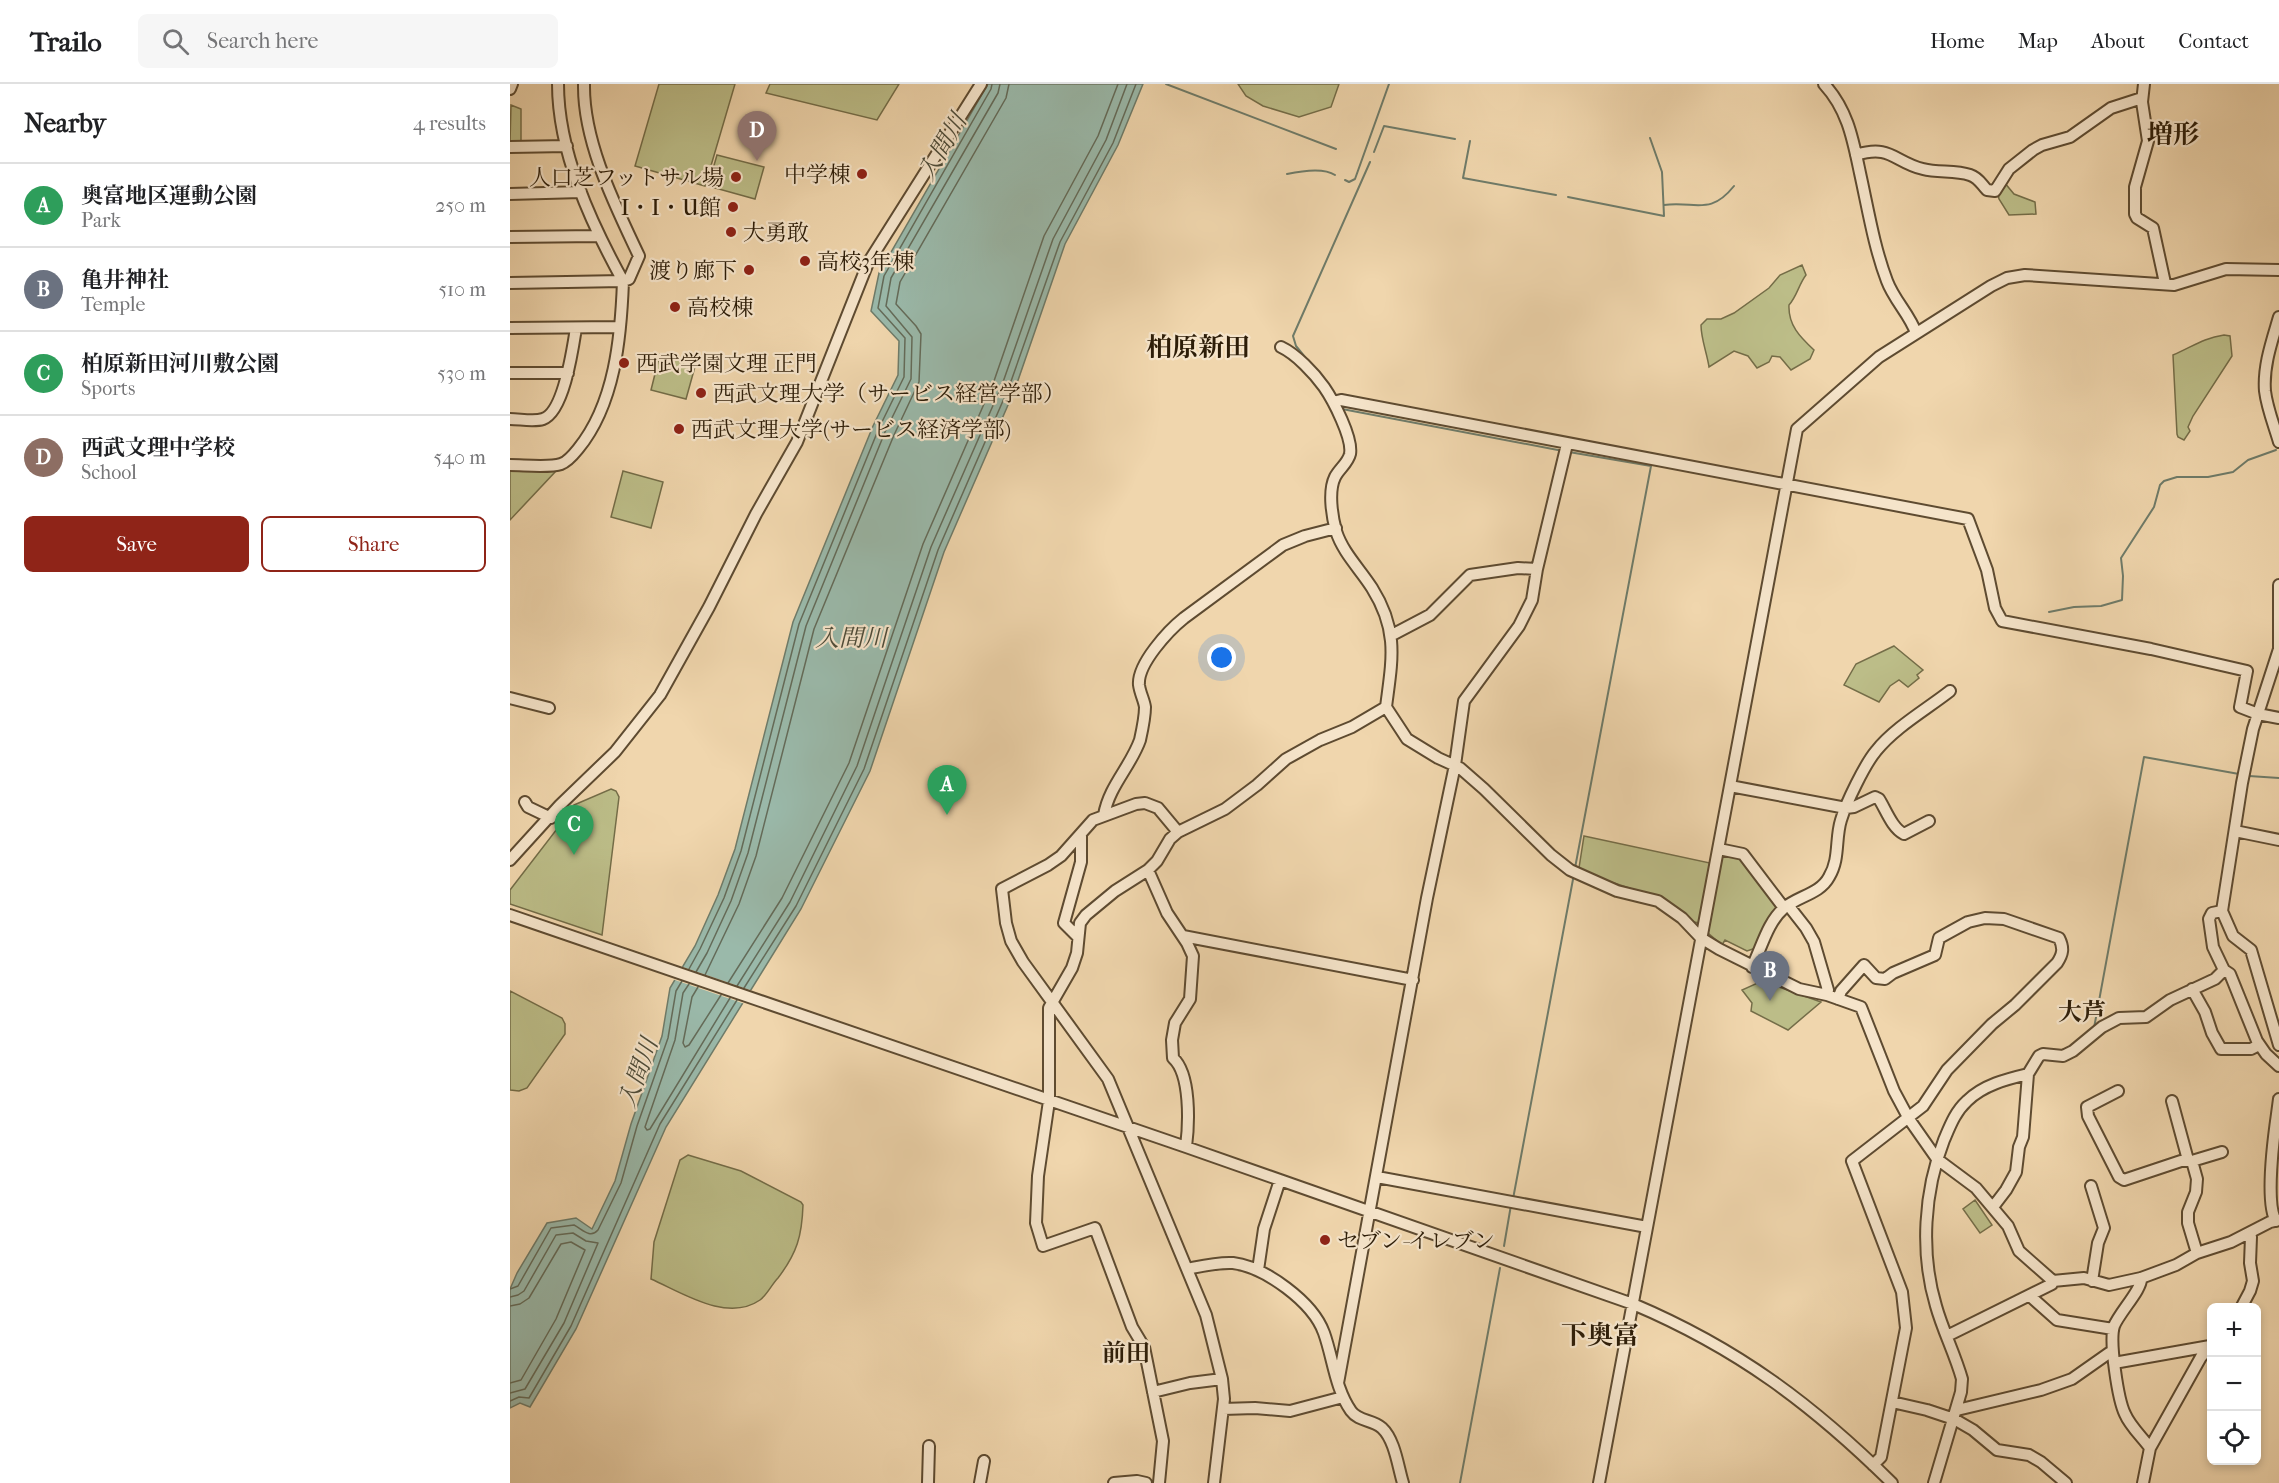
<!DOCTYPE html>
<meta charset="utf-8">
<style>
body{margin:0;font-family:"IM FELL French Canon","Noto Serif JP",serif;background:#f6f6f6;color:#202124}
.controls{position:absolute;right:18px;bottom:18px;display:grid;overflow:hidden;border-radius:9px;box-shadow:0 3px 9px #0003}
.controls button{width:54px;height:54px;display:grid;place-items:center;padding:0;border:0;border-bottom:2px solid #e0e0e0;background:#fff;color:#202124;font:30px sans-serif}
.you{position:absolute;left:712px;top:574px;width:21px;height:21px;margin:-15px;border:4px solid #fff;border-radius:50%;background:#1a73e8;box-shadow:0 0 0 9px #1a73e833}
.badge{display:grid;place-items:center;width:39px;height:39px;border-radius:50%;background:#8f2418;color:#fff;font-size:20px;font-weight:700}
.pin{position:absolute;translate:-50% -50px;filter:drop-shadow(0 2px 3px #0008)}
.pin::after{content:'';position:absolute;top:32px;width:21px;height:18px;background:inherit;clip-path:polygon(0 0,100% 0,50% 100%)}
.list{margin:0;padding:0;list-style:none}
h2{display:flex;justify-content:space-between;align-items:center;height:78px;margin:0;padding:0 24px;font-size:26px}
h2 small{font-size:20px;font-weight:400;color:#757577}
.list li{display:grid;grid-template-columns:39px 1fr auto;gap:18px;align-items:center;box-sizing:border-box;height:84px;padding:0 24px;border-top:2px solid #e0e0e0}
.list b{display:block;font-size:22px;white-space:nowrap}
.list p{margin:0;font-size:20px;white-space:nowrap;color:#757577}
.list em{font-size:20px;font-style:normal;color:#757577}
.actions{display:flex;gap:12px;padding:18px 24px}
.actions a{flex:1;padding:14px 0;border:2px solid #8f2418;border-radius:9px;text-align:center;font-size:21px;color:#8f2418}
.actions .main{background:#8f2418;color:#fff}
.icon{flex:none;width:33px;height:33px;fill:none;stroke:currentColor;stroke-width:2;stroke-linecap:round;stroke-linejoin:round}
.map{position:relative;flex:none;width:1769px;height:1399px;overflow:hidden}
header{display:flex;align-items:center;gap:36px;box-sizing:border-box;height:84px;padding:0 30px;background:#fff;border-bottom:2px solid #e0e0e0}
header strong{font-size:28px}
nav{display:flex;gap:33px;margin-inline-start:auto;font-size:21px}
.search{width:420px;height:54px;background:#f6f6f6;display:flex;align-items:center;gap:15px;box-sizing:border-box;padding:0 21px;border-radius:9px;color:#757577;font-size:22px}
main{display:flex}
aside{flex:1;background:#fff}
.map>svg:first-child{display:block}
.green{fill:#bcbd88;stroke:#746d48;stroke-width:1.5}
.water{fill:#9ab9aa;stroke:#6e7b69;stroke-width:1.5}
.pier{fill:#f0d6ad}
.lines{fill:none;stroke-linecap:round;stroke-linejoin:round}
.shore{stroke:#646b59;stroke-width:1.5}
.stream{stroke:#6e7b69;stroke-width:2}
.minor-casing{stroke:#5e4b31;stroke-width:14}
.minor{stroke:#f5e4ca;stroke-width:10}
.poi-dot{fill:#8f2418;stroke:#f5e4ca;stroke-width:2}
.labels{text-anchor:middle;stroke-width:4.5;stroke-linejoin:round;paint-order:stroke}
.poi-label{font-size:22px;fill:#2d1d08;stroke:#f5e4ca;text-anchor:start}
.water-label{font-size:24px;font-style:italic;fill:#4e4c39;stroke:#f5e4ca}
.neighbourhood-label{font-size:24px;font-weight:bold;fill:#2d1d08;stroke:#f5e4ca}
.quarter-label{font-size:26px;font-weight:bold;fill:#2d1d08;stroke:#f5e4ca}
</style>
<header>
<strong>Trailo</strong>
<div class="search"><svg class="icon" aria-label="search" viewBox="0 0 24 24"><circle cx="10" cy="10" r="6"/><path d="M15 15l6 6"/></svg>Search here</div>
<nav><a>Home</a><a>Map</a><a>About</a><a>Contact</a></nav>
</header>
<main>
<aside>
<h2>Nearby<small>4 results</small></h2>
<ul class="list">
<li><span class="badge" style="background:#2e9e5b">A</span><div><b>奥富地区運動公園</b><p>Park</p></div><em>250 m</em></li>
<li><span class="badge" style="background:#6b7280">B</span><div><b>亀井神社</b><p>Temple</p></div><em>510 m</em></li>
<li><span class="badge" style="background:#2e9e5b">C</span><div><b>柏原新田河川敷公園</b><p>Sports</p></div><em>530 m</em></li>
<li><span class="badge" style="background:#8d6e63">D</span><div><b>西武文理中学校</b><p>School</p></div><em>540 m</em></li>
</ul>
<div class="actions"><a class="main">Save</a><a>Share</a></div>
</aside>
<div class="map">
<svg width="1769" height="1399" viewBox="0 0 1769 1399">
<rect width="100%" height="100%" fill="#f0d6ad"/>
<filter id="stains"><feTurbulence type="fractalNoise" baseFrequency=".00333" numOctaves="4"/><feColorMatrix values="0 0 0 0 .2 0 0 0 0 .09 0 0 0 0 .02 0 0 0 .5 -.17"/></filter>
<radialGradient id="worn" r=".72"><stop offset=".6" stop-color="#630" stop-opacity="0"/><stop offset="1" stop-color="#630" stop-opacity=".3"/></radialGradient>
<path class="green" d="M149,0H225L195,102L125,82Z
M260,0H389L367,36L256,9Z
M728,0H829L821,23L789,33L753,22L736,12Z
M1,21L11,25V59H0Z
M207,71L254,83L245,115L198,102Z
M1494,98L1504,110L1525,118L1526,130L1499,131L1489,115L1487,107Z
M1292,181L1296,191C1289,200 1287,212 1279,221C1278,241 1290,253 1304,266L1300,275L1281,286L1270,273L1262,272L1259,278L1247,284L1238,272L1224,267L1199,283C1197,269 1191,255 1191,241L1197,235H1211L1224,229L1259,204L1270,191Z
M1714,251L1720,252L1722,272L1683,332L1678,343L1680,347L1674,356L1668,353L1667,350L1663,271C1682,263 1693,254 1714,251Z
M150,270L186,279L176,315L141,306Z
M43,384L45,388L0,436V385Z
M113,387L153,398L141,444L101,433Z
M1384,562L1413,586L1407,591L1409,594L1398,603L1389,596L1380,602L1369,618L1334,601L1346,580Z
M101,705L106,707L109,713L92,851L0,820V806L50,741L67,731L64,721Z
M1074,752L1200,779L1190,839L1184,838L1158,817L1089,794L1069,784Z
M1212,769L1231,771L1271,823L1244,867L1243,865L1237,867L1215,856L1212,861L1198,849Z
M1252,897L1311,918L1278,946L1241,927L1242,919L1232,906Z
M0,907L52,934L55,940V950L17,1004L9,1007L0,1006Z
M178,1071L231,1087L291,1118L293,1121C292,1152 287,1169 268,1194C262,1200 257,1211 250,1216C217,1239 171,1208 141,1195L144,1158L170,1076Z
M1465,1116L1482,1141L1470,1149L1453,1125Z"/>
<path class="water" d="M478,0H633L608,61L555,160L505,305L434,468L360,687L291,825L156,1043L66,1245L20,1323L10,1319L0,1324V1205L7,1189L37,1139L66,1134L82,1145L105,1097L121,1040L152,952L160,904L185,862L208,811L225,765L283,538L363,342L388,291L389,257L361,227L369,189Z"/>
<path class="pier" d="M170,882L243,907L235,920L162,895Z"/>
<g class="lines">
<path class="shore" d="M179,885L190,865L214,814L231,767L289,540L369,344L394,293L395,254L368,224L374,192L481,5L482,0
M186,888L197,869L221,817L238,769L296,542L375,348L401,295L402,253L376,222L381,194L488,9L490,0
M195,891L229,820L246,772L304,545L384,351L409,298L411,250L406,242L386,220L390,198L496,14L499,0
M218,899L272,814L339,679L413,460L484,297L534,152L588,52L608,0
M179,900L173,909L165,956L135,1043L137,1046L140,1045L220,914
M227,902L280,818L347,682L421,463L492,301L543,155L596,56L617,0
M188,903L182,913L173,959L175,963L179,961L211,911
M234,904L286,822L354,685L428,466L499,303L550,158L603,59L626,0
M0,1205L8,1202L41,1144L64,1141C72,1145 80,1155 88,1146L111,1099L127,1042L158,954L166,907L172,897
M0,1213L8,1211L14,1207L46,1151L63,1149L76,1157L88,1159L54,1239L15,1305L0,1309
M0,1222L10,1220L19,1214L51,1160L61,1158L75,1166L46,1235L11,1296L0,1299
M0,1317L9,1313L19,1314L61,1242L150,1040L227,916"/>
<path class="stream" d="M656,0L826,65
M960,57L953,94L1046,111
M864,68L874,42L945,55
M777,90C791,87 813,83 825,91
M835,96L839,98L845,95L879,0
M1058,113L1154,132L1152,88L1140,54
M1154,121C1186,117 1200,132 1224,102
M799,278L786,262L783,252L860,78
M832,325L1053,367
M1059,368L1141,382L1065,784
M1539,528L1564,523L1591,522L1612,516L1613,492L1611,474L1644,423L1650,401L1654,397L1667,393H1698L1723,388L1738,376L1766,366
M1739,692L1769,694
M1584,944L1634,673L1729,690
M1003,1115L1064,790
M994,1162L1001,1121
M950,1399L990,1184"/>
<g class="minor-casing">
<path id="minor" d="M1314,0C1338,26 1343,56 1350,89C1358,125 1364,163 1377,197C1384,216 1400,231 1406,249
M1634,0L1632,18L1638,57L1625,103V130L1627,134L1643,144L1655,199
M0,5L2,0
M0,63L57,62
M1346,71C1381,60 1384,78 1413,85C1428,89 1445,86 1460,91C1469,94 1471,100 1477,106L1485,107L1499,85L1523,66L1532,61L1560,53L1601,24L1632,14
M0,110L71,108
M0,153L88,152
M0,199L113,197C81,139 48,68 48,0
M1769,233C1762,257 1753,282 1755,307C1757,324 1764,341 1769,358
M0,244L110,243
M0,289H58
M823,318L831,316L1458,435L1477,486L1485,524L1492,537L1641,565L1737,587L1730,623L1748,630L1769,634
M0,335C10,335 24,338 33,335C54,328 63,263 66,244
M0,381C14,381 39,384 51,380C57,378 64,370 68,365C105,320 111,253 113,197L119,195L129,172C105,121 73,58 74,0
M1769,501V565
M882,551L920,531L960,491L1008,484L1027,485
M1769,565L1743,645L1732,699L1712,827L1723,852L1741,866L1769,961
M0,614L39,624
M876,623L897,655L928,674L950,684L974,705L1041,771L1060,786L1107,807L1148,817L1172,834L1191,854L1209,865L1289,905L1317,911L1351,923L1384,1007L1399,1035L1427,1075L1466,1104L1498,1142L1509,1167L1543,1197L1574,1194L1599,1201L1631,1194L1666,1181L1687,1169L1721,1158L1760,1138L1769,1136
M1220,702L1336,724L1344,723L1365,713L1369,715C1376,726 1382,744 1394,750L1419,737
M15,718L18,723L41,734
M594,731C599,702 621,682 630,656C632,647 635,632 635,623C634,616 630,609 629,601C627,580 659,546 674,534L773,461L795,452L826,444
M1725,747L1769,756
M668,748L648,724L635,719L626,720L583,736L551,772L538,781L492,805L496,839L501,857L513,878L598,995L696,1231L712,1295L714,1315L704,1399
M1209,765L1233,770L1274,824
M0,776L50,721L105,668L150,611L199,523L246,430L287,358L358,179L471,0
M638,786L657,829L677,859L683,872L680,915L665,939L662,956L663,974C681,990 679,1040 676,1063
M1278,821L1296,844L1304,858L1318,906L1317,911
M0,831L676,1063L1123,1220C1227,1264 1302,1320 1382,1399
M673,852L903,896
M568,853L554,839L571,778V752
M1242,883C1252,863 1257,839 1274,824C1288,812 1310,810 1319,793C1330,775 1325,755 1331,736C1336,719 1355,680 1366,667C1384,644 1417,625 1440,607
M1714,886L1720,890L1747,957L1756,970L1769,982
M1682,905L1695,928L1702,949L1711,965H1741L1749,961
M1328,915L1331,907L1354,881L1366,894L1375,895L1383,889L1425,871L1429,854L1458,838L1475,834L1494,835L1549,854C1554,864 1553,870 1547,879L1505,921L1482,940L1437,986L1413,1022L1342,1077L1392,1208L1396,1244L1371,1373L1363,1381
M1608,1007L1577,1023L1578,1032L1609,1093L1614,1096L1671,1077H1682L1687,1095L1686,1108L1678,1128V1139L1687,1169
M1769,1015L1767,1030H1769
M1662,1017L1678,1076
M1682,1077L1712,1068
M867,1093L1137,1143
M1581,1102L1594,1144L1588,1159L1582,1197
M1483,1123L1496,1106L1506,1088L1509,1063L1513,1053L1518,990
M1766,1137C1755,1120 1764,1051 1767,1030
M677,1185C692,1182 708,1178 723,1179C755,1183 803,1218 814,1249C823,1274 825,1304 841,1327C849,1338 862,1335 872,1344C885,1356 888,1383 893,1399
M748,1186L754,1145L770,1096
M1631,1194C1633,1204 1609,1229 1604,1242C1599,1257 1608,1316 1615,1330C1620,1342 1632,1353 1640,1364
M1520,1212L1547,1236L1603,1245
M1731,1224L1740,1207L1743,1197L1740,1179L1741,1153L1739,1149
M1437,1252L1542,1200L1543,1197
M1604,1279L1700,1262
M828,1299L917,814L945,681L954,617L1009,542L1022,516L1027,485L1057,360
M643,1308L680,1299L712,1295
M1382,1318L1417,1326L1444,1335L1463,1346L1487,1366L1519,1371L1531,1378L1556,1399
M713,1325L745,1324L780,1327L833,1313
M1447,1326L1531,1306L1562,1295L1599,1269H1602
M418,1399L419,1362
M470,1399L474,1377
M604,1399L627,1397L636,1399
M649,1399L653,1357L634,1263L622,1243L585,1144L533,1162L526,1139L528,1092L539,1017V924L562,884L567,869L570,839L576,831L605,807L638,786L647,777L660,755L668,748L715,725L747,701L776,675L810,656L842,643L876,623C882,576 889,547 862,504C850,485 833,469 826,447C822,432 818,407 825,393C829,385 838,379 840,370C843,354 823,316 814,303C804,289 786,270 771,263
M1089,1399L1287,345L1369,273L1481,202L1497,194L1515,191L1664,201L1716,185L1769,186
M1424,1399L1451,1308L1452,1295C1445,1270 1433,1247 1426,1222C1410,1169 1414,1107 1434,1056C1440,1042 1445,1028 1457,1017C1473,1001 1497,995 1518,990L1529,972L1533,970L1553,972L1563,967L1592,943L1609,934L1636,933L1660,916L1705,895L1714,886L1703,863L1699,835L1702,829L1712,827
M1633,1399L1640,1364L1691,1273L1702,1261"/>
</g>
<use href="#minor" class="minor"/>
</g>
<g class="poi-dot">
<circle cx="352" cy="90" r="6"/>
<circle cx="226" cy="93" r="6"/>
<circle cx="223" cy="123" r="6"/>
<circle cx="221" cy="148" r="6"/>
<circle cx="295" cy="177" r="6"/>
<circle cx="239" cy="186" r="6"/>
<circle cx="165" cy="223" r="6"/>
<circle cx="114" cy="279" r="6"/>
<circle cx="191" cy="309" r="6"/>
<circle cx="169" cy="345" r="6"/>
<circle cx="815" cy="1156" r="6"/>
</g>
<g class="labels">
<g class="poi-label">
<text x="340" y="98" text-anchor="end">中学棟</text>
<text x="214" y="101" text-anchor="end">人口芝フットサル場</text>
<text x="211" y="131" text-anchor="end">I・I・U館</text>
<text x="233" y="156">大勇敢</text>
<text x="307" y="185">高校3年棟</text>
<text x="227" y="194" text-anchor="end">渡り廊下</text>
<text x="177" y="231">高校棟</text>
<text x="126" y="287">西武学園文理 正門</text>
<text x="203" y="317">西武文理大学（サービス経営学部）</text>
<text x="181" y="353">西武文理大学(サービス経済学部)</text>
<text x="827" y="1164">セブン-イレブン</text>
</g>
<g class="water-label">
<text transform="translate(432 63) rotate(-60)" y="8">入間川</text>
<text x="341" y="562">入間川</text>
<text transform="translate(128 989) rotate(-70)" y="8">入間川</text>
</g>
<g class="neighbourhood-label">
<text x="1572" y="936">大芦</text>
<text x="616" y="1277">前田</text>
</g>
<g class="quarter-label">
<text x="1663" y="59">増形</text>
<text x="688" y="272">柏原新田</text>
<text x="1090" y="1260">下奥富</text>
</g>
</g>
<rect width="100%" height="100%" filter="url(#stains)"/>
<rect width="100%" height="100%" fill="url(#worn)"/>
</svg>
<div class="controls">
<button>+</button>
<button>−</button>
<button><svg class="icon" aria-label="locate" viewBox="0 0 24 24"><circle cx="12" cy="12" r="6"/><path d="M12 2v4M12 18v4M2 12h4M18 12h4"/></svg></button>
</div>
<div class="you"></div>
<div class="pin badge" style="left:437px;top:731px;background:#2e9e5b">A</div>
<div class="pin badge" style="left:1260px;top:917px;background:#6b7280">B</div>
<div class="pin badge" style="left:64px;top:771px;background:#2e9e5b">C</div>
<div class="pin badge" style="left:247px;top:77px;background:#8d6e63">D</div>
</div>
</main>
